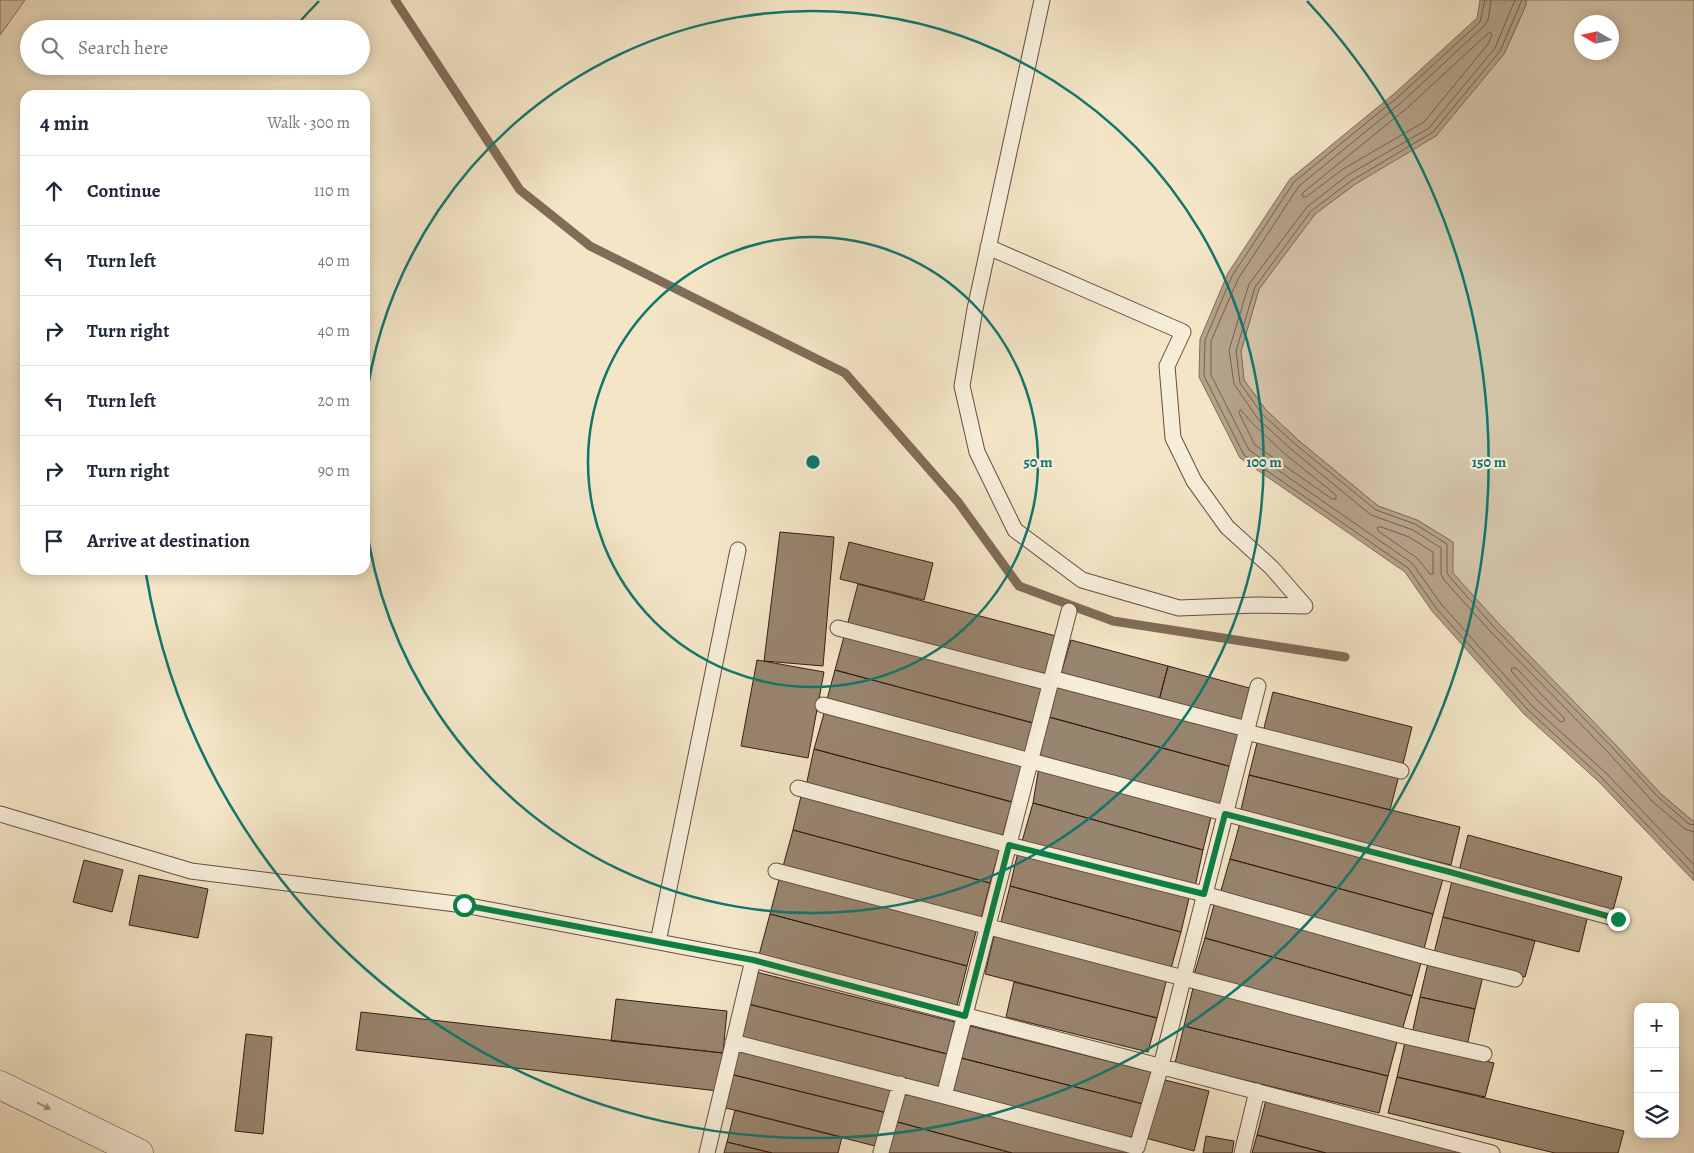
<!DOCTYPE html>
<meta charset="utf-8">
<style>
body{margin:0;font-family:Alegreya,serif;background:#f6f6f7;color:#1f2937}
.controls{position:absolute;right:15px;bottom:15px;display:grid;overflow:hidden;border-radius:10px;box-shadow:0 2px 12px #0003}
.controls button{width:45px;height:45px;display:grid;place-items:center;padding:0;border:0;border-bottom:1px solid #e0e1e3;background:#fff;color:#1f2937;font:25px sans-serif}
.compass{position:absolute;left:1574px;top:15px;width:45px;height:45px;border-radius:50%;background:#fff;box-shadow:0 2px 12px #0003;rotate:279deg}
.stop{position:absolute;width:15px;height:15px;margin:-11px;border:4px solid #0b8043;border-radius:50%;background:#fff}
.stop.end{background:#0b8043;border-color:#fff;box-shadow:0 1px 5px #0008}
.list{margin:0;padding:0;list-style:none}
h2{display:flex;justify-content:space-between;align-items:center;height:65px;margin:0;padding:0 20px;font-size:21px}
h2 small{font-size:16px;font-weight:400;color:#747a83}
.list li{display:grid;grid-template-columns:32px 1fr auto;gap:15px;align-items:center;box-sizing:border-box;height:70px;padding:0 20px;border-top:1px solid #e0e1e3}
.list b{display:block;font-size:19px;white-space:nowrap}
.list em{font-size:16px;font-style:normal;color:#747a83}
.icon{flex:none;width:28px;height:28px;fill:none;stroke:currentColor;stroke-width:2;stroke-linecap:round;stroke-linejoin:round}
.map{position:relative;flex:none;width:1694px;height:1153px;overflow:hidden}
.search{position:absolute;background:#fff;box-shadow:0 2px 12px #0003;left:20px;top:20px;width:350px;height:55px;display:flex;align-items:center;gap:12px;box-sizing:border-box;padding:0 18px;border-radius:28px;color:#747a83;font-size:19px}
.panel{position:absolute;background:#fff;box-shadow:0 2px 12px #0003;left:20px;top:90px;width:350px;height:485px;border-radius:15px}
.map>svg:first-child{display:block}
.green{fill:#d3c3a7;stroke:#84705c;fill-rule:evenodd}
.water{fill:#b3a188;stroke:#816c58}
.lines{fill:none;stroke-linecap:round;stroke-linejoin:round}
.shore{stroke:#745f4c;stroke-width:1}
.stream{stroke:#816c58;stroke-width:9}
.building{fill:#98856f;stroke:#361d10}
.service-casing{stroke:#654f3e;stroke-width:17}
.minor-casing{stroke:#654f3e;stroke-width:29}
.service{stroke:#f7eeda;stroke-width:15}
.minor{stroke:#f7eeda;stroke-width:28}
.oneway{fill:#a0907f}
.route{stroke:#0b8043;stroke-width:6}
.ring{fill:none;stroke:#0f766e;stroke-width:2.5}
.centre{fill:#0f766e;stroke:#f7eeda;stroke-width:2.5}
.ring-label{font-size:15px;text-anchor:middle;font-weight:bold;fill:#0f766e;stroke:#f7eeda;stroke-width:4.5;stroke-linejoin:round;paint-order:stroke}
</style>
<div class="map">
<svg width="1694" height="1153" viewBox="0 0 1694 1153">
<rect width="100%" height="100%" fill="#f3e5c6"/>
<filter id="stains"><feTurbulence type="fractalNoise" baseFrequency=".004" numOctaves="4"/><feColorMatrix values="0 0 0 0 .2 0 0 0 0 .09 0 0 0 0 .02 0 0 0 .5 -.17"/></filter>
<radialGradient id="worn" r=".72"><stop offset=".6" stop-color="#630" stop-opacity="0"/><stop offset="1" stop-color="#630" stop-opacity=".3"/></radialGradient>
<path class="green" d="M0,0H25L0,35Z
M1526,0H1694V822L1661,794L1498,623L1452,573L1453,542L1417,520L1378,506L1298,440L1266,410L1244,380L1241,351L1259,289L1315,214L1354,185L1504,54L1526,5ZM1582,22H1612V52H1582Z"/>
<path class="water" d="M1480,0H1526V5L1504,54L1436,136L1354,185L1315,214L1259,289L1241,351L1244,380L1266,410L1298,440L1378,506L1417,520L1453,542V573L1498,623L1614,743L1661,794L1694,822V881L1598,781L1524,714L1432,611L1405,572L1240,458L1199,377L1200,339L1228,273L1290,179L1395,93L1477,18Z"/>
<g class="lines">
<path class="shore" d="M1485,0L1480,22L1398,97L1294,182L1232,276L1205,340L1204,376L1244,455L1408,568L1436,608L1528,710L1601,777L1694,874
M1491,0L1488,20L1484,26L1402,102L1299,186L1238,279L1211,341V375L1249,450L1412,563L1441,604L1532,706L1606,773L1694,865
M1515,0L1495,48L1429,128L1348,175L1307,207L1249,284L1229,350L1234,384L1258,419L1291,449L1371,515L1413,530L1441,548V574L1444,580L1490,631L1606,750L1653,802L1685,829L1694,832
M1522,0L1500,51L1433,132L1351,181L1311,211L1255,287L1236,351L1240,383L1262,414L1295,444L1376,510L1415,524L1447,544V572L1449,576L1494,627L1611,746L1658,797L1689,824L1694,825
M1490,32L1492,35L1488,44L1424,122L1343,169L1306,197H1303L1302,194L1305,191L1407,108Z
M1241,410L1252,423L1285,454L1336,495V499H1332L1255,445L1239,413Z
M1378,527H1381L1409,537L1433,552V574H1430L1417,558L1378,531Z
M1512,668H1516L1564,718V721L1561,722L1538,701L1512,672Z"/>
<path class="stream" d="M395,0L520,190L590,246L845,373L958,502L1019,586L1113,621L1345,657"/>
</g>
<path class="building" d="M780,532L834,537L823,666L764,661Z
M849,542L933,563L924,600L840,579Z
M858,584L1056,636L1044,678L847,626Z
M845,633L1043,685L1033,723L835,670Z
M1071,640L1168,666L1158,704L1060,677Z
M757,660L824,672L808,758L741,746Z
M1168,666L1253,689L1242,727L1158,704Z
M835,670L1033,723L1024,758L826,703Z
M1058,682L1241,730L1232,767L1049,717Z
M1273,692L1412,727L1402,768L1263,732Z
M825,710L1022,763L1012,802L814,749Z
M1049,717L1232,767L1220,809L1038,760Z
M1258,739L1399,775L1390,810L1249,775Z
M814,749L1012,802L1002,838L806,786Z
M1039,767L1212,813L1203,850L1033,803Z
M1249,775L1460,827L1451,865L1240,814Z
M802,792L1001,844L990,883L793,830Z
M1033,803L1203,850L1195,887L1021,845Z
M1240,823L1443,879L1433,914L1230,859Z
M793,830L990,883L980,923L782,870Z
M1468,835L1622,877L1612,914L1459,871Z
M1018,852L1190,894L1181,932L1010,886Z
M1230,859L1433,914L1424,949L1220,894Z
M84,860L123,870L112,912L73,902Z
M139,875L208,889L198,938L129,925Z
M780,876L977,928L967,966L770,914Z
M1453,877L1589,911L1579,952L1443,917Z
M1010,886L1181,932L1170,972L1000,926Z
M1215,901L1422,959L1412,996L1205,938Z
M770,914L967,966L957,1006L759,955Z
M1443,917L1535,941L1525,977L1434,953Z
M994,936L1167,978L1157,1018L985,974Z
M1205,938L1412,996L1401,1034L1194,975Z
M1428,963L1483,976L1475,1009L1420,997Z
M756,972L955,1022L947,1054L748,1004Z
M1014,982L1157,1018L1148,1052L1006,1017Z
M1193,988L1398,1038L1388,1076L1184,1026Z
M1420,997L1475,1009L1467,1046L1412,1034Z
M616,999L727,1011L723,1053L611,1041Z
M748,1004L947,1054L938,1092L738,1041Z
M361,1012L723,1053L718,1091L356,1050Z
M970,1026L1151,1072L1143,1104L961,1058Z
M1184,1026L1388,1076L1379,1113L1175,1063Z
M246,1034L272,1037L263,1134L235,1131Z
M1405,1042L1494,1063L1485,1097L1397,1077Z
M737,1044L895,1083L887,1113L730,1074Z
M961,1058L1143,1104L1134,1138L953,1092Z
M730,1074L887,1113L879,1147L722,1107Z
M1397,1077L1624,1131L1618,1153H1555L1388,1113Z
M1157,1078L1209,1091L1194,1151L1142,1137Z
M902,1089L1128,1150L1127,1153H1012L894,1121Z
M1266,1100L1475,1153H1326L1257,1135Z
M735,1110L842,1137L838,1153H772L727,1142Z
M894,1121L1012,1153H890L886,1152Z
M1257,1135L1326,1153H1252Z
M1206,1136L1234,1141L1232,1153H1203Z
M727,1142L772,1153H724Z"/>
<g class="lines">
<g class="service-casing">
<path id="service" d="M988,247L1183,332L1167,366L1173,438L1194,481L1227,527L1272,568L1305,606L1256,605L1179,608L1082,580L1015,530L977,452L962,386L975,309L1042,0
M1069,611L944,1096L1137,1147L1161,1066L1258,686
M838,628L1050,683
M1051,678L1247,729
M823,705L1618,919
M1246,732L1401,771
M798,788L1009,845L1204,894L1427,957L1515,979
M0,814L191,871L464,905L753,960L1492,1153
M776,871L1404,1036L1484,1054
M658,942L738,550
M733,1042L944,1096
M881,1152L900,1084
M707,1153L753,960
M1242,1153L1257,1091"/>
</g>
<g class="minor-casing">
<path id="minor" d="M0,1085L139,1153"/>
</g>
<use href="#service" class="service"/>
<use href="#minor" class="minor"/>
</g>
<defs><path id="oneway-solid" d="M-6-.8H1V-3.2L6.5 0L1 3.2V.8H-6Z" transform="scale(1.25)"/></defs>
<use class="oneway" href="#oneway-solid" transform="translate(44 1106) rotate(26)"/>
<g class="lines">
<path class="route" d="M464,905L753,960L965,1016L1009,845L1204,894L1225,814L1450,872L1618,919"/>
</g>
<g class="ring">
<circle cx="813" cy="462" r="225"/>
<path d="M365 407A451 451 0 1 1 365 517"/>
<path d="M295 27A676 676 0 0 1 319 1M1307 1A676 676 0 1 1 146 574"/>
</g>
<circle cx="813" cy="462" r="8" class="centre"/>
<g class="ring-label">
<text x="1038" y="467">50 m</text>
<text x="1264" y="467">100 m</text>
<text x="1489" y="467">150 m</text>
</g>
<rect width="100%" height="100%" filter="url(#stains)"/>
<rect width="100%" height="100%" fill="url(#worn)"/>
</svg>
<div class="controls">
<button>+</button>
<button>−</button>
<button><svg class="icon" aria-label="layers" viewBox="0 0 24 24"><path d="M12 4l9 5-9 5-9-5zM3 14l9 5 9-5"/></svg></button>
</div>
<svg class="compass" viewBox="-18 -18 36 36"><path d="M0-13l5 13h-10z" fill="#e53935"/><path d="M0 13l5-13h-10z" fill="#747a83"/></svg>
<div class="stop" style="left:464px;top:905px"></div>
<div class="stop end" style="left:1618px;top:919px"></div>
<div class="search"><svg class="icon" aria-label="search" viewBox="0 0 24 24"><circle cx="10" cy="10" r="6"/><path d="M15 15l6 6"/></svg>Search here</div>
<section class="panel">
<h2>4 min<small>Walk · 300 m</small></h2>
<ul class="list">
<li><svg class="icon" aria-label="ahead" viewBox="0 0 24 24"><path d="M12 20V5M6 11l6-6 6 6"/></svg><div><b>Continue</b></div><em>110 m</em></li>
<li><svg class="icon" aria-label="left" viewBox="0 0 24 24"><path d="M17 20v-9H6M10 6l-5 5 5 5"/></svg><div><b>Turn left</b></div><em>40 m</em></li>
<li><svg class="icon" aria-label="right" viewBox="0 0 24 24"><path d="M7 20v-9h11M14 6l5 5-5 5"/></svg><div><b>Turn right</b></div><em>40 m</em></li>
<li><svg class="icon" aria-label="left" viewBox="0 0 24 24"><path d="M17 20v-9H6M10 6l-5 5 5 5"/></svg><div><b>Turn left</b></div><em>20 m</em></li>
<li><svg class="icon" aria-label="right" viewBox="0 0 24 24"><path d="M7 20v-9h11M14 6l5 5-5 5"/></svg><div><b>Turn right</b></div><em>90 m</em></li>
<li><svg class="icon" aria-label="arrive" viewBox="0 0 24 24"><path d="M6 21V4h12l-3 4 3 4H6"/></svg><div><b>Arrive at destination</b></div></li>
</ul>
</section>
</div>
